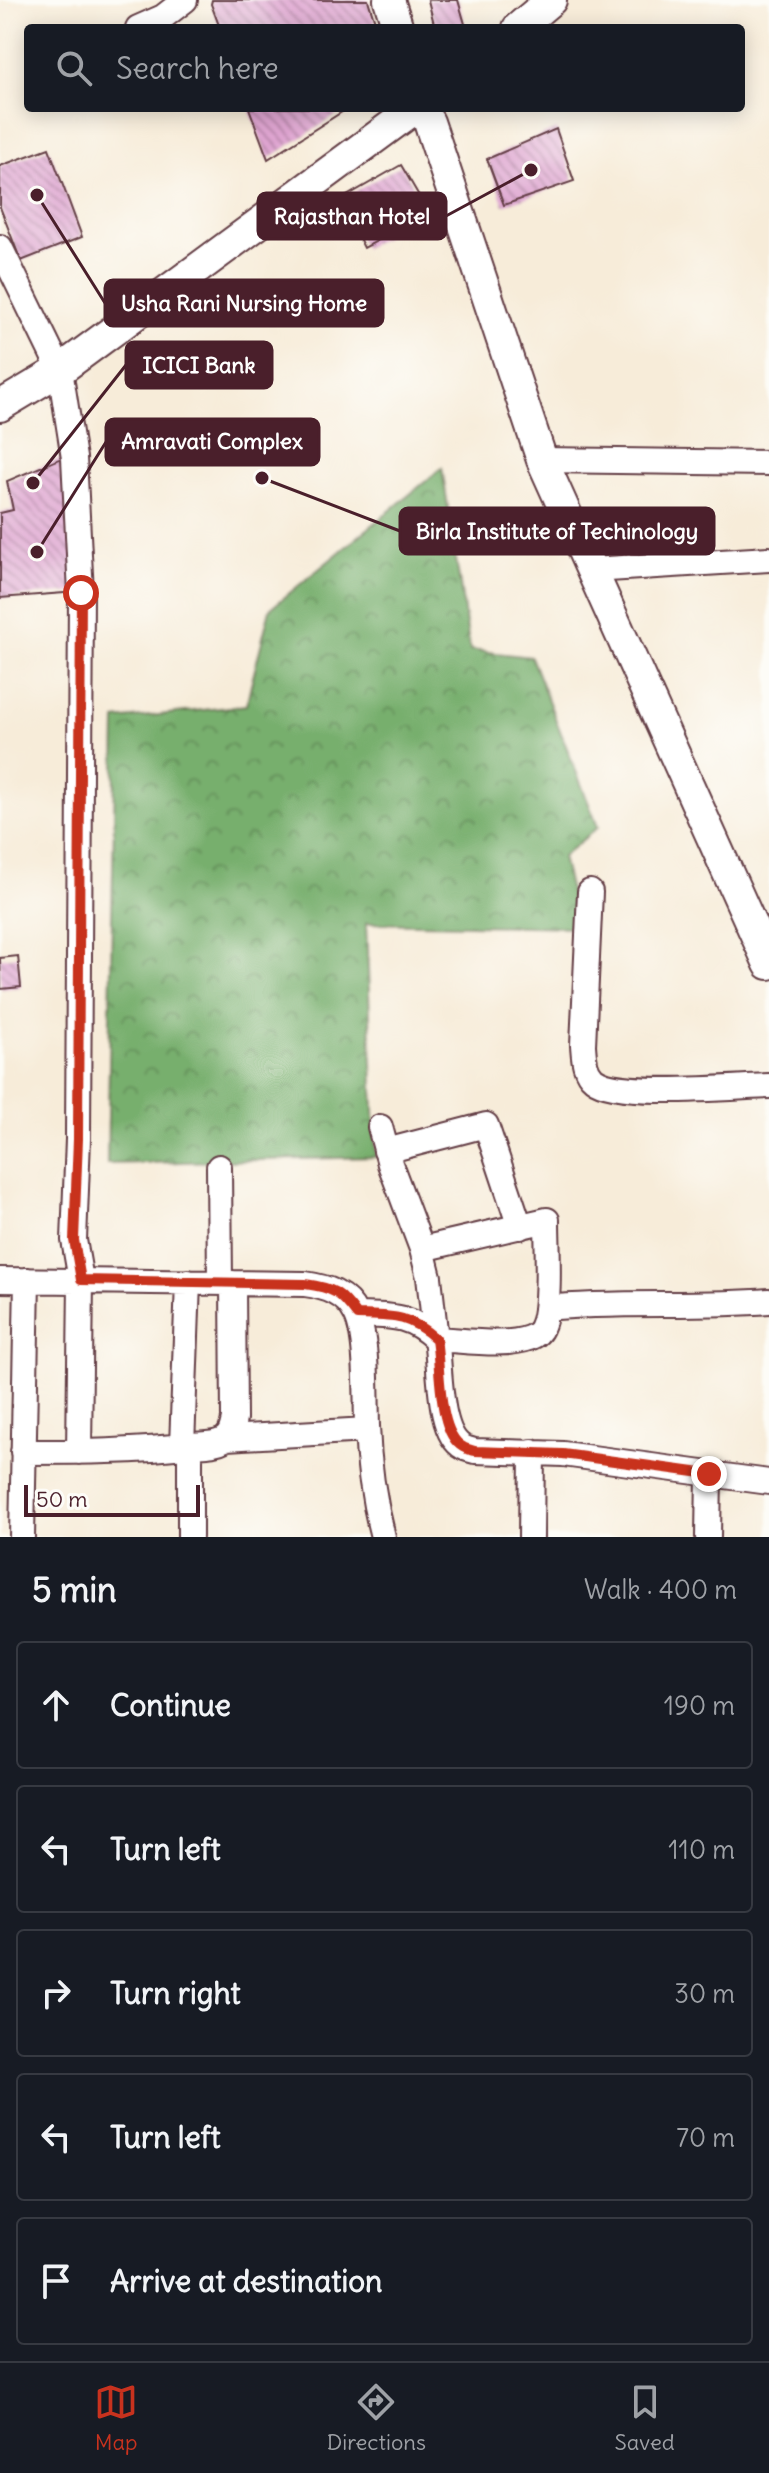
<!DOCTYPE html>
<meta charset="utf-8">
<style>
body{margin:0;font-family:Delius,sans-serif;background:#20242c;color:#f1f3f6}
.scale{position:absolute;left:24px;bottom:20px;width:176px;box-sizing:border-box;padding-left:8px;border:4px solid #4a1f2b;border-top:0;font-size:22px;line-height:28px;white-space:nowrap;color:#4a1f2b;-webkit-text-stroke:6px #fdfcf7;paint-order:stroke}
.stop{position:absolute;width:24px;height:24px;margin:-18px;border:6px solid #c8321e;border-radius:50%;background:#fff}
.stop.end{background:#c8321e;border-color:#fff;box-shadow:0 2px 8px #0008}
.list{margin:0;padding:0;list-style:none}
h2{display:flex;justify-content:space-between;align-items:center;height:104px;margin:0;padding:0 32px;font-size:34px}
h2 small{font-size:26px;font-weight:400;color:#9ea1a6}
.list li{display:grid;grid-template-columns:52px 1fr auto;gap:24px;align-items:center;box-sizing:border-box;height:128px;margin:0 16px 16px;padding:0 16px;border:2px solid #363941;border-radius:8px}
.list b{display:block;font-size:30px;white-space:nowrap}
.list em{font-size:26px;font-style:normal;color:#9ea1a6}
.icon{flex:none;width:44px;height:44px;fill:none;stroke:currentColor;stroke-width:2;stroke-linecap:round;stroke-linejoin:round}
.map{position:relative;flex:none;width:769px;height:1537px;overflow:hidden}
.search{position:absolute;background:#171b24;box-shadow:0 4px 20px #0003;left:24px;right:24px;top:24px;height:88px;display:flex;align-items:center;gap:20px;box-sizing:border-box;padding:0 28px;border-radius:8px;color:#9ea1a6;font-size:30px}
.sheet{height:824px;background:#171b24}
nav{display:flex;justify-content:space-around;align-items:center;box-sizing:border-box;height:112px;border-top:2px solid #363941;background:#171b24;font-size:22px;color:#9ea1a6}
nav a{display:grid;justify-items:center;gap:4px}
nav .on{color:#c8321e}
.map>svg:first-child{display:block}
.forest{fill:url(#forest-crowns);stroke:#60674c;stroke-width:2}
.building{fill:url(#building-back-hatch)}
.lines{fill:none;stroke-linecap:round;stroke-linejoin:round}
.minor-casing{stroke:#643e45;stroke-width:28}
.major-casing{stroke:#643e45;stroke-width:34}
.minor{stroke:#fff;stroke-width:24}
.major{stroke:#fff;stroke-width:30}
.route{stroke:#c8321e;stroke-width:10}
.leader{fill:none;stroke:#4a1f2b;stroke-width:3}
.callout-dot{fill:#4a1f2b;stroke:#fdfcf7;stroke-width:3}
.callout{fill:#4a1f2b;stroke:#4a1f2b;stroke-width:3}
.callout-label{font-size:22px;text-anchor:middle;font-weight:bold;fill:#fff}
</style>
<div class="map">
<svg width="769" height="1537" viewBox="0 0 769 1537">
<defs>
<pattern id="forest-crowns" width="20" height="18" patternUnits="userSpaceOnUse" patternTransform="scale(2)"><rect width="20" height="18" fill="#77af6d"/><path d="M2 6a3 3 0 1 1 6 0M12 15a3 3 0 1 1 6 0" fill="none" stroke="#648e5a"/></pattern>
<pattern id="building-back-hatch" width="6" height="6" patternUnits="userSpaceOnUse" patternTransform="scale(2)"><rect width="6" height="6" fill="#dea4d0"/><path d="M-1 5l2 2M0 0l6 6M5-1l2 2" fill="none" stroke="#b685a9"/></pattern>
</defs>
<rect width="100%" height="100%" fill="#fdfcf7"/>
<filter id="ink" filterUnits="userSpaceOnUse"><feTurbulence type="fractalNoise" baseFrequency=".0125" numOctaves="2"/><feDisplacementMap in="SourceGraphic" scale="16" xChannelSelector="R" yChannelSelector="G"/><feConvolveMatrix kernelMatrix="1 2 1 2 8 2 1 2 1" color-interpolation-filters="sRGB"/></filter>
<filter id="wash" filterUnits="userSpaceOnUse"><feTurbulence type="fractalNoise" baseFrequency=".006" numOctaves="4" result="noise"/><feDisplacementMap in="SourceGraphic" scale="32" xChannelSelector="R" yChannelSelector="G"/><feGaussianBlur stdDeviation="1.8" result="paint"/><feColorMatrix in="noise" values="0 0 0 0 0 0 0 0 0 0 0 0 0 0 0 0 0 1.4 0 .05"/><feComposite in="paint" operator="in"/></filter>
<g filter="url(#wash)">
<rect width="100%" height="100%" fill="#f7ecd9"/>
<path class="forest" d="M442,468L470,650L531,657L598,827L562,857L578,927L366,923L376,1157L107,1164L116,720L246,705L270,609Z"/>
<g id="blocks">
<path class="building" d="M212,0H368L377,28H220L211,4Z
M428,0H458L465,24L459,28H435Z
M249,108H348L268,159Z
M556,129L574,181L504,205L487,159Z
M49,148L82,237L21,261L0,207V166Z
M401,165L429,213L364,248L340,200Z
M69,455L77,592L0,598V513L13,510L7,481Z
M18,956L21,987L1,989L0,958Z"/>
</g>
</g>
<g filter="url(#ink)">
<use href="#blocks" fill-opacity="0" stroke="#643e45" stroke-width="2"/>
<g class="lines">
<g class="minor-casing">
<path id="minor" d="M138,28L163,17L185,0
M0,247L60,370L74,458L81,593L78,1139L74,1240L81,1280L79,1452
M542,460L769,463
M592,570L769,559
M590,892L583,1045C584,1057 584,1071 594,1079C618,1098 734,1087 769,1086
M380,1127L390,1164L422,1249L429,1277L436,1339C462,1340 505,1347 529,1338C535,1336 540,1332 542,1326C551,1307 547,1244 547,1220L422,1249
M386,1151L486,1125L520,1227
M219,1167L220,1283
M0,1280L305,1284C326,1287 346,1293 356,1314C368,1337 366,1398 367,1426C368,1462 374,1502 383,1537
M546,1308C620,1301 695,1307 769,1301
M357,1315C392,1316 409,1314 436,1339C441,1366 437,1433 463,1447C466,1449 471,1450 475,1451L563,1454L769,1482
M226,1438L367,1430
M190,1445V1537
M182,1446L188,1282
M23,1452C79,1452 136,1452 192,1445C202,1444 214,1445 223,1440C231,1435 232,1428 234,1419L233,1283
M22,1537L27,1280
M531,1537L532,1452
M708,1537L709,1474"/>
</g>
<g class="major-casing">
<path id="major" d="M389,0L398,28
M518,28L551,0
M429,122L542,460L769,964
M0,406L60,370L406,115"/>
</g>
<use href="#minor" class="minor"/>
<use href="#major" class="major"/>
</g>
</g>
<g class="lines" filter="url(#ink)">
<path class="route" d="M81,593L78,1139L74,1240L81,1280L305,1284C334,1288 340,1292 357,1315C392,1316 408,1314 436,1339C441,1366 437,1433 463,1447C466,1449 471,1450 475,1451L563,1454L709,1474"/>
</g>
<path class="leader" d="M531 170L446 216M37 195L105 303M33 483L126 365M37 552L106 442M262 478L400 531"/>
<g class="callout-dot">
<circle cx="531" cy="170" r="8"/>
<circle cx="37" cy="195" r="8"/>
<circle cx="33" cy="483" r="8"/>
<circle cx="37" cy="552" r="8"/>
<circle cx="262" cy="478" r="8"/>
</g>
<g class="callout">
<rect x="258" y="193" width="188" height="46" rx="8"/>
<rect x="105" y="280" width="278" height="46" rx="8"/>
<rect x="126" y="342" width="146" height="46" rx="8"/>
<rect x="106" y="419" width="213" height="46" rx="8"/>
<rect x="400" y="508" width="314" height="46" rx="8"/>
</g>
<g class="callout-label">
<text x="352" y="224">Rajasthan Hotel</text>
<text x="244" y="311">Usha Rani Nursing Home</text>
<text x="199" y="373">ICICI Bank</text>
<text x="212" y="449">Amravati Complex</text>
<text x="557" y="539">Birla Institute of Techinology</text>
</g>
</svg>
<div class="scale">50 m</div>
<div class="stop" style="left:81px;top:593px"></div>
<div class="stop end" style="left:709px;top:1474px"></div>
<div class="search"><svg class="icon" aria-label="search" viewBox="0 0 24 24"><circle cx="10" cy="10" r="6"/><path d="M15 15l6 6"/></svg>Search here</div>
</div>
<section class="sheet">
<h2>5 min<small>Walk · 400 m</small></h2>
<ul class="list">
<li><svg class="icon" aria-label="ahead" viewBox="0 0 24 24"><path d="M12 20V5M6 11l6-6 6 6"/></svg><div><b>Continue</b></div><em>190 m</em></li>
<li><svg class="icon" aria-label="left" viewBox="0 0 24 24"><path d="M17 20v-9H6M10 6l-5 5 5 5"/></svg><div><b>Turn left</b></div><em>110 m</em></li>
<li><svg class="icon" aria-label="right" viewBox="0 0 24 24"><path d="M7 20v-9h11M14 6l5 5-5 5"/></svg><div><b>Turn right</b></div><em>30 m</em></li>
<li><svg class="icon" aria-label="left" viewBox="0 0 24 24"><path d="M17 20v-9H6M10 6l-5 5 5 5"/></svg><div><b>Turn left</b></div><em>70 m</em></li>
<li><svg class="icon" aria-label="arrive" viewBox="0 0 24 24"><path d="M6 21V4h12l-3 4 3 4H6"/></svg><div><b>Arrive at destination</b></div></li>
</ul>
</section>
<nav>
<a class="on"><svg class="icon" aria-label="map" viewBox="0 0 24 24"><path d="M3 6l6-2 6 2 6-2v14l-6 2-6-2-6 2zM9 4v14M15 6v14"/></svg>Map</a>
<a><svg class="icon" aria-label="directions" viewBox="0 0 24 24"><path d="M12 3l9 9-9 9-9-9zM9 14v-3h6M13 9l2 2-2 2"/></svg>Directions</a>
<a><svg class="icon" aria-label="saved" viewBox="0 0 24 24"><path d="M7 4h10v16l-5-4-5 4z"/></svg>Saved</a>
</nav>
